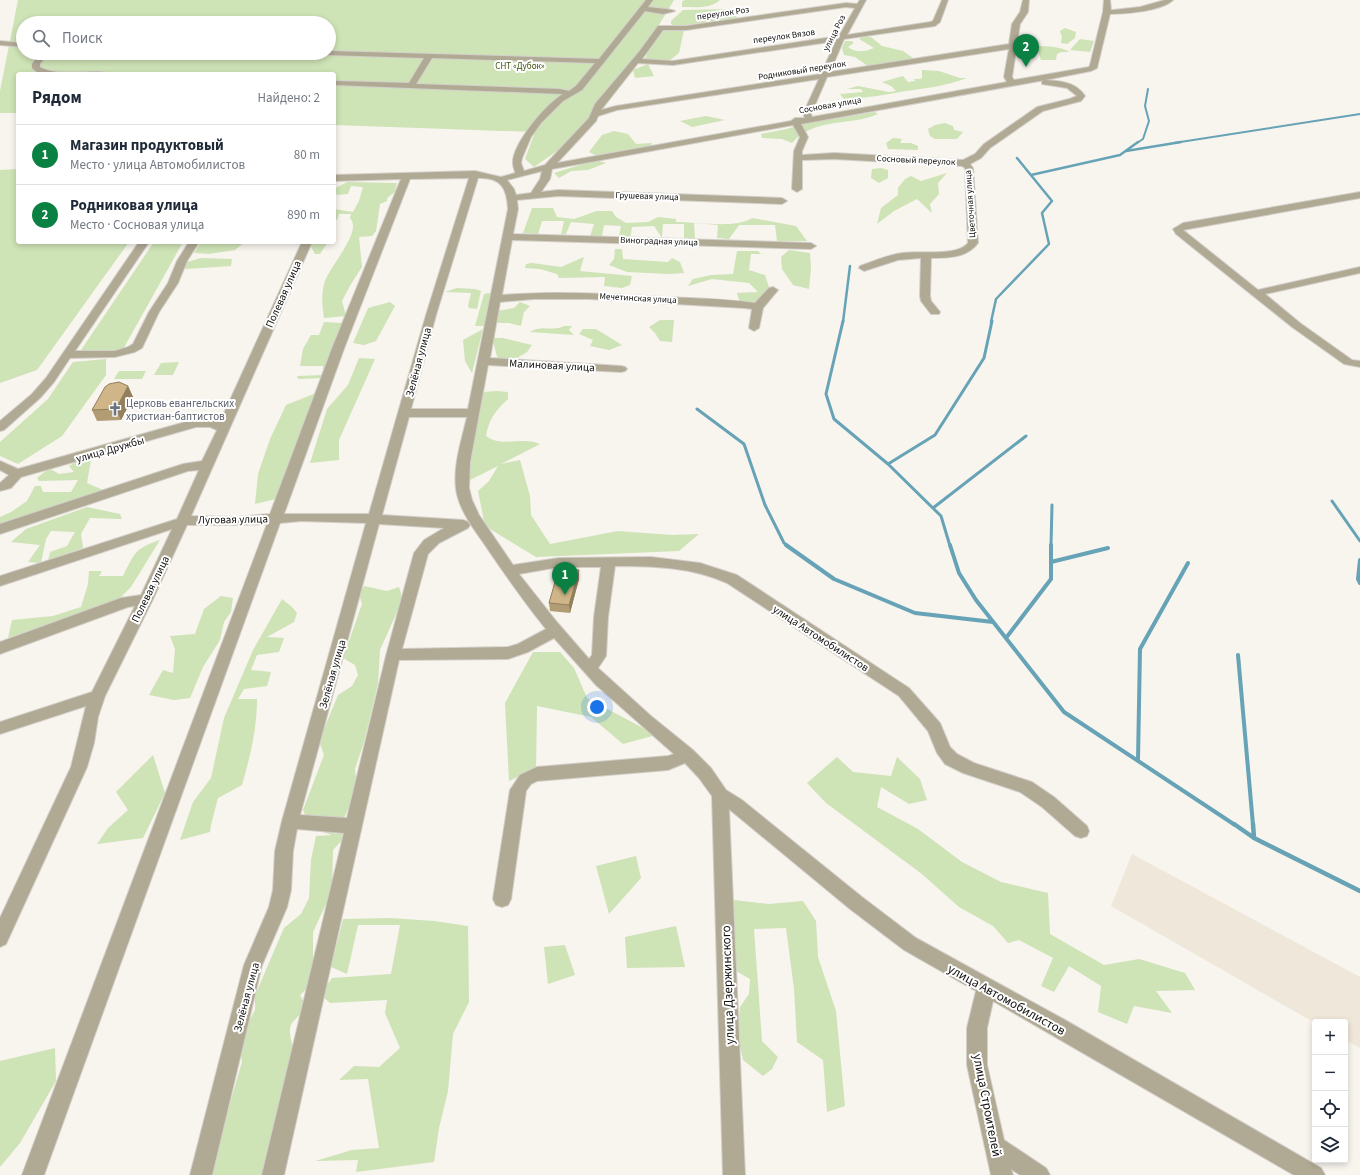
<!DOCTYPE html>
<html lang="ru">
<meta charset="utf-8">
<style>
body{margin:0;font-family:"Source Sans 3",sans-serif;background:#f2f2f3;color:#1f2937}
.controls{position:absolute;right:12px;bottom:12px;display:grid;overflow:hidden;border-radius:4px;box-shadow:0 2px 6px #0003}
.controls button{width:36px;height:36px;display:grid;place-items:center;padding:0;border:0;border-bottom:1px solid #e0e1e3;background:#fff;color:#1f2937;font:20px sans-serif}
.you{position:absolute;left:597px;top:707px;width:14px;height:14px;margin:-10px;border:3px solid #fff;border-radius:50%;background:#1a73e8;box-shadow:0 0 0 6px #1a73e833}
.badge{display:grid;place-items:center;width:26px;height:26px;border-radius:50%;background:#0b8043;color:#fff;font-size:13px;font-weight:700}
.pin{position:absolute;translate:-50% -33px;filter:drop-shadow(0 1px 2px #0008)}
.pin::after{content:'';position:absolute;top:21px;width:14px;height:12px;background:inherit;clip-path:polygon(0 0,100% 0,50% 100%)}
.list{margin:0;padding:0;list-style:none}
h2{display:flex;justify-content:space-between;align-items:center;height:52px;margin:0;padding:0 16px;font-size:17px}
h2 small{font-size:13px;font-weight:400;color:#747a83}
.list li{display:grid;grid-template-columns:26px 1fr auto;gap:12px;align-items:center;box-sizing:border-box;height:60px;padding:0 16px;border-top:1px solid #e0e1e3}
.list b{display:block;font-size:15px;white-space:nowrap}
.list p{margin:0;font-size:13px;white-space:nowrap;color:#747a83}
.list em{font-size:13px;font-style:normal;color:#747a83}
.icon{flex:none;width:22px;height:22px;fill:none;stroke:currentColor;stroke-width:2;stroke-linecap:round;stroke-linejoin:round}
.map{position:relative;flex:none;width:1360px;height:1175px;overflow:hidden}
.search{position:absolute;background:#fff;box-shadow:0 2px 6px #0003;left:16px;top:16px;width:320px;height:44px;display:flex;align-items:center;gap:10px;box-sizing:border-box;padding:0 14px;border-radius:22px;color:#747a83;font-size:15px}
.panel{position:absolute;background:#fff;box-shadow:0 2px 6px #0003;left:16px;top:72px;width:320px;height:172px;border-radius:4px}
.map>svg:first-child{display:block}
.built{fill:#eee7da}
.green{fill:#cee3b6;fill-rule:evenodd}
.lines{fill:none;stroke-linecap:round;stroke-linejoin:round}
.stream-far4{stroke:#67a3b6;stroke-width:2}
.stream-far3{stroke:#67a3b6;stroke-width:2.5}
.stream-far2{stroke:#67a3b6;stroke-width:3}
.stream-far1{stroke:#67a3b6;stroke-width:4}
.stream{stroke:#67a3b6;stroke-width:4.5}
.street-casing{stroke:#d3cfca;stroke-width:2}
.street{fill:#b0a994;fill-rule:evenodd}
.wall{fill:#b29c74}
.shaded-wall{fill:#917f5e}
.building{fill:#cfb587;stroke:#917f5e}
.labels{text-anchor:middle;stroke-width:4;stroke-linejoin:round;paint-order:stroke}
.far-street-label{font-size:9px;fill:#100f0d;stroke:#fff}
.far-park-label{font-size:9px;fill:#354e05;stroke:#fff}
.street-label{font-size:11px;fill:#100f0d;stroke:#fff}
.worship-label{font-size:11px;fill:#5b616d;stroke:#fff;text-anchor:start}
.near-street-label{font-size:13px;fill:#100f0d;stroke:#fff}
</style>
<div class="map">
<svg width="1360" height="1175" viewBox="0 0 1360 1175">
<rect width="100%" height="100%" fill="#f8f4ee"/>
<path class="built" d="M1132,854L1360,977V1048L1345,1040V1022L1315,1023L1111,906Z"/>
<path class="green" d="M18,0H674L651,38L616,78L587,130L534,167L525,159L535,132L334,125V74H18V113H0V91ZM23,23H329V53H23Z
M684,0H720C711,9 694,7 682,7V2Z
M733,9L737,18C715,20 695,25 674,26L671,24V21L683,10Z
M1065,28L1076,32L1075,38L1067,44L1061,43L1062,37L1060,31Z
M664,30H684L679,53L669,61L644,60L650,48Z
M864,36L871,37L882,46L903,51L916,60L869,67L855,57L844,55L842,48L845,41H851L854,43L848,47C856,53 865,52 874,48L859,39Z
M1080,39L1094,41L1090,52L1070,50Z
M1026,46C1041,46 1057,45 1070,52H1061L1057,54L1056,60H1041L1038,51L1025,48Z
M648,64L654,76L635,78L633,70Z
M922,70L939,71L960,78H967C946,86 927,88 906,91C885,95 865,98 844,99L840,94L863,92L861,89H847L858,86L889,92L896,91L891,86L882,82L903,76L908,82L915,81L914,79H920L922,78Z
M875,112L878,114C849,127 816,116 792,143L782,139L762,138L761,134L787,129L805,123Z
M706,116L725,120L692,127L680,121Z
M945,123L953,126L954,130L963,132L957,139H935L930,136L928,129L935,125Z
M614,131L628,134L636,144L652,143L650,148L599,157L589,152L602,135Z
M893,138L902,139L900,143H911L918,146V150L888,149L886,143Z
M596,160L606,163L588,170L571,171L559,178L554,173Z
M881,168L888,170V178L879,183L871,178L872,169Z
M18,169V242H129L37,370L0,383V170Z
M947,173L938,183L939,194L930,204L932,213L917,199L894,211L877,224L881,208L898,195V188L905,179L911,176L921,181Z
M347,182L397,183L395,192L387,198V201L380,204L376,231L372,236L359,237L362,267L351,284L342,301L346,316L324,318C322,305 321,293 325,281C330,266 363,231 350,218L351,214H339L337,220H334V209L353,212L359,201L363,187L351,186L348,194L337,195L334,189Z
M532,208H553L557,217L574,219L597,211H612L616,217L626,223L648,222L658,217L676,219V222C696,222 736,229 752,218L796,226L807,241H777L775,225H739L729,239L717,238L718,225L694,223L695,239L684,238V224H663L662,238L654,226L632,227L630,239L619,236L621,226L604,225L602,236H590L594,224L571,222L566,234L561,235L564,221H542L538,234L523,233Z
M154,242H183L122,351L84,354L81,350Z
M201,242H245L235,250L209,254L194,253Z
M312,242H328L320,254H315L310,245Z
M615,249H622L623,259L668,262L672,258L680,262L684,273L669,274L627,272L609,265L614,259Z
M789,250L810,253L811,269L809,289L793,285L782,269L781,257Z
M737,251H758L761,254H751L749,270L765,275L771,293L762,303L740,304L737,293L758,292L749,283L712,279L688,286L693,279L711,275L733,274Z
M584,257L580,271L632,276L630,285L622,288L604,286L605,277L559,278L557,274L540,269L525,268L526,264L532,263L561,267Z
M201,258L232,259L231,266L186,269L180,264Z
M457,288L475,289L481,291L477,309L469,308L468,306L471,293L445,292Z
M488,293L493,295L487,326H475L484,294Z
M390,302L395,306L376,341L364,345L353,343L368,308Z
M520,302L530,306L524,312L521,326L509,323H498L495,319L497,311L514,308Z
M660,320H674L672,342L660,341L655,333L649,327Z
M324,322L342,323L338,340L284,497L255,504L258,474L270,439L286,405L316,393L322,378L298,379L297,376L323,375V366H300L303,349L311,335H319Z
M564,326H572L569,330L574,335L530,332C541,324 553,332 564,326Z
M483,329L472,373L465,361L463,340Z
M583,329H596L622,345L609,350L590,346L593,340L579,334Z
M492,338H503L532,345L527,352L517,358L516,361L498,360Z
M359,358L375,359L339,440V460L310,463L327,409L348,385Z
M106,359V375L62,436L18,464L0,456V442L48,399L73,362Z
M179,362L173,375H154L161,363Z
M119,371H146L142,379H114Z
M497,391L508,392V399C495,411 489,419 486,436C501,448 521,436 540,444L501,464L520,460L530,496L531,515L550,544L618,531L672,535L699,534L679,551L536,557L485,526L478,491L489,481L498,466L470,480L468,460L482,392Z
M80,459L91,460L87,483L110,493L0,526V517L11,512L27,501L35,486H41L43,492H71L78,480L39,481L37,478L49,468L59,474L74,472L69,466Z
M87,507L120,514L122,519L90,518L81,534L83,548L48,561L50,552L67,546L75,532L51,531L46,539L41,563L28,562L40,545L11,542L26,529Z
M160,540L131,587L117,601L8,638L12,620L53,616L81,607L88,584L89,571H102L99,576H123C134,554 135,548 160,540Z
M364,586L387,591L399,587L401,593V603L380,650L378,684L364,742L355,769L357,787L346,814L334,834L343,832L345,837L333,850L332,891L313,932V973L311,985L300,995L305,1004L306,1011C282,1026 291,1032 294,1055L268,1175H209L242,1062L240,1050L245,1029L255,1010V996L265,972L284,928L301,914L309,898L311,860L316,836L332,835L311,828L303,810L324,755L319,741L338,695L352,686L358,675L355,665L343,658L362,604L359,594Z
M221,596L233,598L231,612L224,622L220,640L203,667L190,698L174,700L149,695L163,670L173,673L175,649L170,636L195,634L204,609Z
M282,599L292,607L297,613L294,622L267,637L284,638L279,652L257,655L251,670L271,672L267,686L244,689L238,699H257C257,729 250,757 242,785L218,798L211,825L210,832L180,840L193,802L211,778L224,718L253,650Z
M533,652H560L574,668L587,698L656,735L623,744L591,717L537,706L536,769L509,781L505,703Z
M153,755L165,793L143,838L97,844L108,828L128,810L116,792Z
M837,757L853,772L891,776L897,757L920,779L927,800L909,804L881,787L877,807L918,829L962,862L1001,882L1048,893L1050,934L1104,965L1139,959L1185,973L1195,990L1156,991L1172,1013L1134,1006L1127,1024L1098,1012L1101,986L1069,966L1054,992L1041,986L1053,958L1019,940L1008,943L993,926L959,907L922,874L826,803L807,783Z
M636,856L641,878L609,914L596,866Z
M734,900L769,904L803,901L816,921L818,957L836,1011L845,1106L827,1112L823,1060L797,1042L794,989L786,928L754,929L762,1041L778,1057L772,1069L763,1076L743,1060L737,1034L740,1007L749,994L750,979L736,971L732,918Z
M390,918L434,921L468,926L469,1002L453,1034L448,1091L439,1128L434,1162L356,1172L358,1160L315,1161L352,1150L379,1148L368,1079L339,1080L354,1066L379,1067L400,1048L385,1013L387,1000L330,1003L320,994L332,978L391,974L400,925H358L347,974L331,967L343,919Z
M676,926L685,967L627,968L625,937Z
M565,945L575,975L548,984L544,947Z
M55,1048L56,1081L20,1143L0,1167V1061Z"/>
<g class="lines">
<path class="stream-far4" d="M1137,143L1143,139L1149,121L1145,106L1148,89
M1174,143L1360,114"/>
<path class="stream-far3" d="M1126,151L1181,142
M1031,175L1120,155L1138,142
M843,322L850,266
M991,322L996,299L1049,244L1042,213L1052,201L1017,158"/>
<path class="stream-far2" d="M843,321L826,394L834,419L888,464L941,516L950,546
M697,409L744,444L765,505L784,543L788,546
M888,464L935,435L984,358L992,321
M1332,501L1360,541
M933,508L1026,436
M1051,546L1052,505"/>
<path class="stream-far1" d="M786,545L834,579L915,613L993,622
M950,545L959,573L976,600L1064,712L1235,825
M1360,560L1358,579L1360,583
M1051,562L1108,548
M1006,638L1051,579V545
M1238,655L1253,825
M1138,760L1140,649L1188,563"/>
<path class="stream" d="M1234,824L1254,838L1360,891
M1253,824L1254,838"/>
<g class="street-casing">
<path id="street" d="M646,0H653L648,7C654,8 672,9 675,11L663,14L645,11L582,90L563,101L541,123L531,137L522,158L521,163L524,171L545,165L589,118L595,104L639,52L658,26H686L846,3L857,4L860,0H866L847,35L930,22L933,21L942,0H948L940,22L935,26L844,39L830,72L1009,44L1012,24L1020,12L1023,0H1029L1028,12L1020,24L1012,77L1014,80L1089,67L1090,65L1103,12L1104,0H1110L1111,10H1113L1140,7L1165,0H1173C1162,11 1126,14 1110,14L1097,68L1091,71L1045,80C1061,81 1076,82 1085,96L1081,101L1043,111L990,148L981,158L970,164L973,168L978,243C967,258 948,258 931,258L930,296L931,301L940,312L939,314H931L921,301L920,296L921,258L898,260L864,271L859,268L860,266C874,261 888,255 902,253C919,250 957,257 968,243L965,168L962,166L834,159L802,160V189L797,192L792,189L794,151L800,137L793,125L552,169L550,179L541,192L558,190L782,198L787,201L782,204L558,196L517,200L518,209L513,234L811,243L816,246L811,249L512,240L502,295C550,291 597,293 645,296C682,298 719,298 755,303L769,288L773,287L778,290L763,308L759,328L754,331L749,328L752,309L744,308L589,299H534L500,302L490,358L621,366L625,367L627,369L625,371L621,372L488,365L470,462L469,488L472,500L479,515L513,565L559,558L651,557L700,563L737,575L909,688L940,723L950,747L957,754L974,763L1032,782L1054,797L1087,826L1089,831L1087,836L1081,838L1075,836L1042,807L1020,792L963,773L945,764L937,753L928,731L899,696L727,583C691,567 654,566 615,566L608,617L606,656L598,668L651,716L693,750L711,768L726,790L742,800L862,897L916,938L1065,1020L1321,1168L1325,1175H1294L993,1001L987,1028V1065L1004,1140L1046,1168L1050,1175H1020L1011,1169L1013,1175H991L967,1065V1028L976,991L904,950L850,909L729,809L745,1175H723L712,796L699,778L685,763L668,770L537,781L531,784L526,791L511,899L508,905L502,907L496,905L493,899L510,790L520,775L537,767L668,756L674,754L596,685L554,638L528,652L508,659L399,660L284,1175H262L344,833L297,829L293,851L291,890L287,907L262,965L212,1175H190L244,965L269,907L273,890L275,851L282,821L366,523L301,521L280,523L44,1175H22L267,524L235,525H187L153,599L105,696L98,717L94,743L87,767L6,944L0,947V918L71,767L86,706L0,734V722L92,692L135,606L128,607L0,654V642L121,598L141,595L172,529L0,586V576L177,519L199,470L188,471L0,534V524L183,464L202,461L217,430L210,427H196L21,477L11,488L0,491V483L9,475L0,470V461L18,469L196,419H212L220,422L302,242H312L191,516L235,517L270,514L333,346L401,179L334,181V175L475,171L501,177L515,173C515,170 513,167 513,164C511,145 547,103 563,94L334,85V81L409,83L424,58L325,55L321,53H329V51L599,59ZM846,7L855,8L839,36L673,61L642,59L663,30H686ZM836,41L821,74L616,106L601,110L638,63L673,65ZM1009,49L1004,77L1007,82L812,117L811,114L827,77ZM432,58L595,63L576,86L569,91L559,89L416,84ZM819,79L803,114L805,118H795L791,121L557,163L596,121L598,116L617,110ZM1042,80V84L1067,88L1077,96L1069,99L1037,107L984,144L975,154L963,160L834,153L802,155V151L808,137L801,124L1045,80ZM542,171L540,179L531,193L516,195L514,189L507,180ZM469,178L426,315L369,514H284L345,346L410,179ZM478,178C501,177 507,188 508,209L468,409H411L436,315ZM409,417H467C462,439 453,465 456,489C459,511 475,530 487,548C506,576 525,603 546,629L518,644L508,647L402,649L428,554L439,543L468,528L470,525L468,522L463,520L382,515ZM379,524L444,528L424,540L414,553L386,656L347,818L300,815ZM559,567H601L594,617L592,655L589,659L556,621L519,574Z
M0,41L23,43V47L0,45Z
M40,53H48L40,64V67C55,76 86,71 103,72L107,74L38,73L32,68V64Z
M1360,192V198L1183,230L1258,290L1360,267V273L1265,294L1300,323L1352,360L1360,361V367L1344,364L1292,327L1176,234L1173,229L1183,223Z
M139,242H149L75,351H115L128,347L133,344L149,312L168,283L177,261L189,242H199L187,261L178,283L159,312L142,348L135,352L115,357L70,358L54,382L40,398L4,430L0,431V421L32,394L46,378Z"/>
</g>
<use href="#street" class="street"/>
</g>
<path class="wall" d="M128,386L133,397L121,420L97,421L92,410Z
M579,579L570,613L550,611L549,603Z"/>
<path class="shaded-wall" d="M128,386L133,397L121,420L116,409Z
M579,570V579L570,613L569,605Z"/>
<path class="building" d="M119,382L128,386L116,409L92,410L105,387L109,384Z
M559,568L579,570L569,605L549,603Z"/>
<defs>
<g id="church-bare" transform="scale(1.08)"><path d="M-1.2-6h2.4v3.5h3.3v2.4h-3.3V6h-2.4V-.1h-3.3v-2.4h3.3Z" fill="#6b7280" stroke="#fff" stroke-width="2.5" paint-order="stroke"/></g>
</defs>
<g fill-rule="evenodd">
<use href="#church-bare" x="115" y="409"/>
</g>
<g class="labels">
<g class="far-street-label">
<text transform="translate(723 13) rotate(-8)" y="3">переулок Роз</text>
<text transform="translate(834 33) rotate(-63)" y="3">улица Роз</text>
<text transform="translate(784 36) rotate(-8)" y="3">переулок Вязов</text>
<text transform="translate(802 70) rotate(-9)" y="3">Родниковый переулок</text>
<text transform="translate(830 105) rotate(-10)" y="3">Сосновая улица</text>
<text transform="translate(916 160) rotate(3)" y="3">Сосновый переулок</text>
<text transform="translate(647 196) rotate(2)" y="3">Грушевая улица</text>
<text transform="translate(970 204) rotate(-94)" y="3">Цветочная улица</text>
<text transform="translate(659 241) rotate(2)" y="3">Виноградная улица</text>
<text transform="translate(638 298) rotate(3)" y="3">Мечетинская улица</text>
</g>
<g class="far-park-label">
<text x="520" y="69">СНТ «Дубок»</text>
</g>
<g class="street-label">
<text transform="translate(283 294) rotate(-66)" y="4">Полевая улица</text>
<text transform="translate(418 362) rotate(-75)" y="4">Зелёная улица</text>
<text transform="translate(552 365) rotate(3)" y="4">Малиновая улица</text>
<text transform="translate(110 449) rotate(-16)" y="4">улица Дружбы</text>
<text transform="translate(233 519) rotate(-1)" y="4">Луговая улица</text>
<text transform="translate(150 589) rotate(-64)" y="4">Полевая улица</text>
<text transform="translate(821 638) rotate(33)" y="4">улица Автомобилистов</text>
<text transform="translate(332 674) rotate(-74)" y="4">Зелёная улица</text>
<text transform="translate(246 997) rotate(-75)" y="4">Зелёная улица</text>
</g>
<g class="worship-label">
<text x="126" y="407">Церковь евангельских<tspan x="126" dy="13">христиан-баптистов</tspan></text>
</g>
<g class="near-street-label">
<text transform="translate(727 985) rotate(-92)" y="5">улица Дзержинского</text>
<text transform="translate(1007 999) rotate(29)" y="5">улица Автомобилистов</text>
<text transform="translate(988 1105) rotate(79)" y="5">улица Строителей</text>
</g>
</g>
</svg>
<div class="controls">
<button>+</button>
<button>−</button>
<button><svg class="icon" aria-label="locate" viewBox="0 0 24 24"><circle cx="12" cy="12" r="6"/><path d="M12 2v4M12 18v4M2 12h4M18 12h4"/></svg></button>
<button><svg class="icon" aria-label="layers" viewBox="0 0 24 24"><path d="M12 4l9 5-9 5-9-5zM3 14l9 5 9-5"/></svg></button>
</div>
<div class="you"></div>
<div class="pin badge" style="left:565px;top:595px">1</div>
<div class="pin badge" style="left:1026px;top:67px">2</div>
<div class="search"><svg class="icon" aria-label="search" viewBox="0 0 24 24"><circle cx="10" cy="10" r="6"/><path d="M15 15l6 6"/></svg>Поиск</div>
<section class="panel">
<h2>Рядом<small>Найдено: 2</small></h2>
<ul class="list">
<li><span class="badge">1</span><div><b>Магазин продуктовый</b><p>Место · улица Автомобилистов</p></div><em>80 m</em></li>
<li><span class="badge">2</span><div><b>Родниковая улица</b><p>Место · Сосновая улица</p></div><em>890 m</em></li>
</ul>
</section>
</div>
